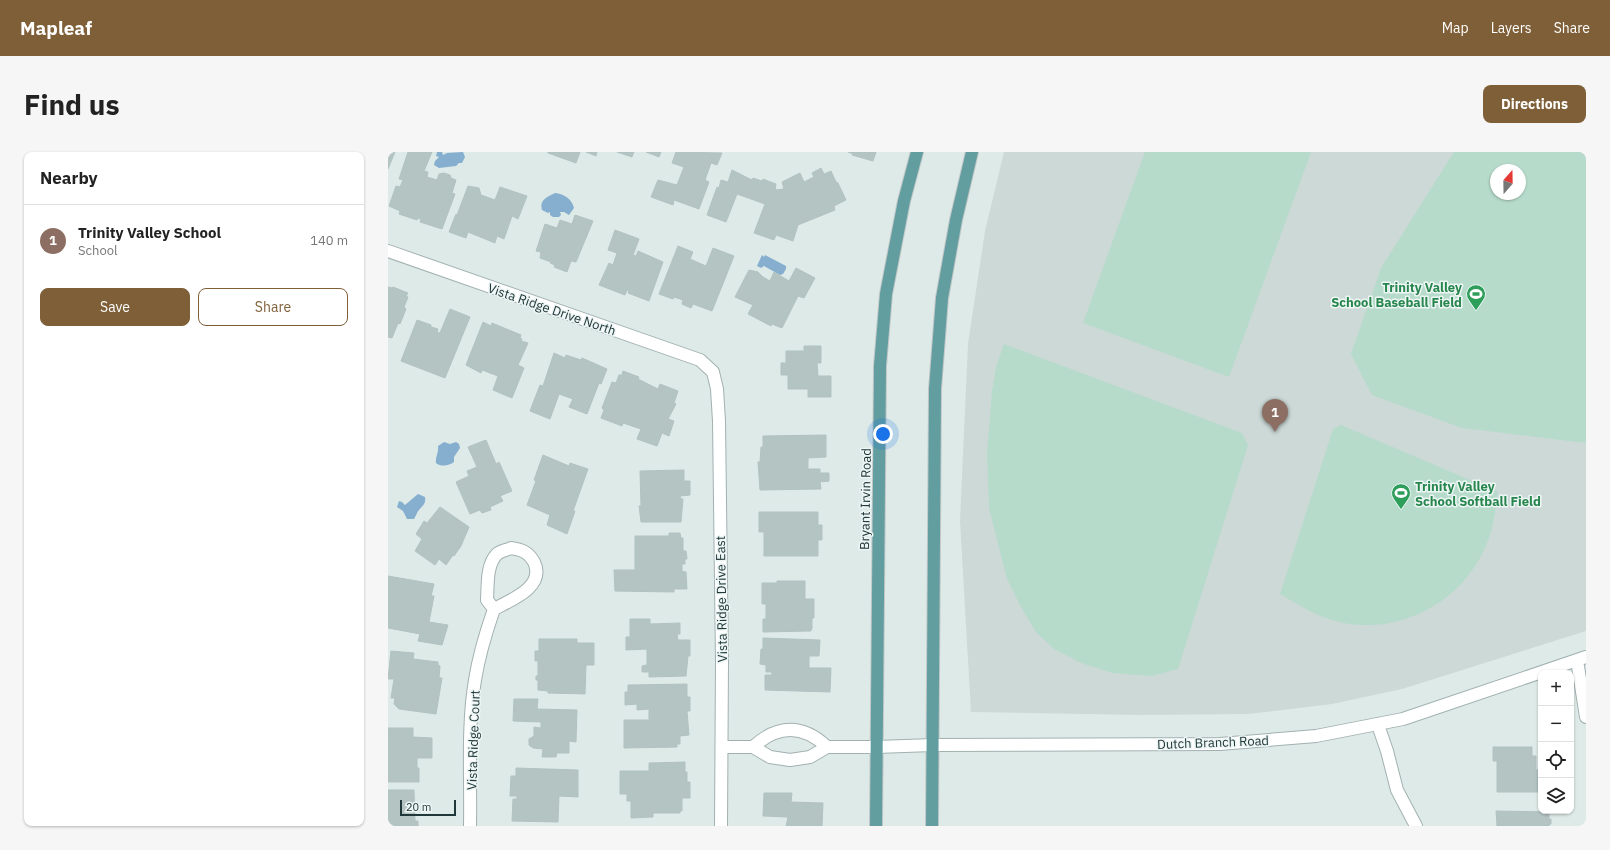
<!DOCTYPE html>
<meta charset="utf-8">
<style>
body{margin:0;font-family:"IBM Plex Sans",sans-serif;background:#f6f6f6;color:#222}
.controls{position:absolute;right:12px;bottom:12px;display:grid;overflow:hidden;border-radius:8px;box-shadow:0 1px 3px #0004}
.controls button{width:36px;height:36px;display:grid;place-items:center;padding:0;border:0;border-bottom:1px solid #e0e0e0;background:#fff;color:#222;font:20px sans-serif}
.compass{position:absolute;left:1102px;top:12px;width:36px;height:36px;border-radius:50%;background:#fff;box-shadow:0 1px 3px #0004;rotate:20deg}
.scale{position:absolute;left:12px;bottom:10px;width:56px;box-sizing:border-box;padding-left:4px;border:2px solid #203839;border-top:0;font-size:11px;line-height:14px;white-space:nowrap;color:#203839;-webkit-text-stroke:3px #eef6f5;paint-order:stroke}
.you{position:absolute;left:495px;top:282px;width:14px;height:14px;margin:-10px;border:3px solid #fff;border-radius:50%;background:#1a73e8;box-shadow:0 0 0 6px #1a73e833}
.badge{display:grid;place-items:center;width:26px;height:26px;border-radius:50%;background:#7f5f38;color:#fff;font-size:13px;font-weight:700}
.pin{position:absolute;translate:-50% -33px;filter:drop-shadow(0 1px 2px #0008)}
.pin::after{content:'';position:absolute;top:21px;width:14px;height:12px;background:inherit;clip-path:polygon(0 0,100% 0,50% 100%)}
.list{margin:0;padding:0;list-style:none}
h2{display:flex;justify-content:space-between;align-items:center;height:52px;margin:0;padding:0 16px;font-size:17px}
h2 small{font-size:13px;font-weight:400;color:#767676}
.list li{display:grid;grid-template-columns:26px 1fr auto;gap:12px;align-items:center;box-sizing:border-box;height:72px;padding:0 16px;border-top:1px solid #e0e0e0}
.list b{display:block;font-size:15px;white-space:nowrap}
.list p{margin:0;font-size:13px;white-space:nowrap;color:#767676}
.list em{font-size:13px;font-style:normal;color:#767676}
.actions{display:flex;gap:8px;padding:12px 16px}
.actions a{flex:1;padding:9px 0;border:1px solid #7f5f38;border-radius:8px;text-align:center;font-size:14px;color:#7f5f38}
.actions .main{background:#7f5f38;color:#fff}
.icon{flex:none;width:22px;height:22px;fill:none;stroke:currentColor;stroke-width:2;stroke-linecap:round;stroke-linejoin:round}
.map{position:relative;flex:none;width:1198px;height:674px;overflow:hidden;border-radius:8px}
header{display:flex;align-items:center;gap:24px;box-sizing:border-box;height:56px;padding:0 20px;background:#7f5f38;color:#fff}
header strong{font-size:19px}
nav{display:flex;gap:22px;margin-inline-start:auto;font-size:14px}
.intro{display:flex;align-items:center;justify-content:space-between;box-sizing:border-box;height:96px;padding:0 24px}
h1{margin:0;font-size:28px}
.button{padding:10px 18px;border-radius:8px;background:#7f5f38;color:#fff;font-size:14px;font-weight:700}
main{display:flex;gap:24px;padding:0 24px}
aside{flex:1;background:#fff;border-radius:8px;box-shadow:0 1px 3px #0004}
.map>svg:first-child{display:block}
.built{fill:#ccd9d7;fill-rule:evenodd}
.green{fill:#b6dbcb;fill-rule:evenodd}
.water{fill:#85aecf}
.building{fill:#b3c4c2;stroke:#b1c3c1}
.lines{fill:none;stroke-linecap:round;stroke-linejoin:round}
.minor-casing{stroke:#a1b1b0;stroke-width:14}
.major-casing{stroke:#c1c7c8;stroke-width:14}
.minor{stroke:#fff;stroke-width:12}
.major{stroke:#629d9f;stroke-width:12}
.labels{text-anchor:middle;stroke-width:3;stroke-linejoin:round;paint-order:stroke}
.leisure-label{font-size:13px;font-weight:bold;fill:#27864d;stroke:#eef6f5;text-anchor:end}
.street-label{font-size:13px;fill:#203839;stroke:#eef6f5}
</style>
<header>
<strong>Mapleaf</strong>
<nav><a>Map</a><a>Layers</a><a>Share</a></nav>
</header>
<div class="intro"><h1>Find us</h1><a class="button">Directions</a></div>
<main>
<aside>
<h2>Nearby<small></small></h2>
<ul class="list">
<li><span class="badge" style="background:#8d6e63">1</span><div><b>Trinity Valley School</b><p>School</p></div><em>140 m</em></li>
</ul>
<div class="actions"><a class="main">Save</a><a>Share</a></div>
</aside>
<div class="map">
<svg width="1198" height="674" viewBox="0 0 1198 674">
<rect width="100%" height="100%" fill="#deeae8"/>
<path class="built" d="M616,0H1198V479L1014,537L944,552L860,562L753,563L583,560L572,369L580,192L597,79ZM1108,18H1132V42H1108Z"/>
<path class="green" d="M757,0H923L841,225L695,171Z
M1066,0H1198V291L1074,276L984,243L963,202L993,116ZM1108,18H1132V42H1108Z
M616,192L854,281L860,293L790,517L764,524L725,521L693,511L666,497L648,480L634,457L619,427L601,356L599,301L604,240L608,215Z
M953,273L1110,340C1107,357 1106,375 1099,391C1074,455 1000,490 935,465C920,459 906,450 892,442L945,277Z"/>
<path class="water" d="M49,0H54L55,3L59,1L75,0L77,5L74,11H71L68,14L51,16L46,13L47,9L51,5L48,4Z
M167,41C176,42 184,47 186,56L181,63L176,60H172L173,63L171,65H165L162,63V60L160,61L154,58C151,48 159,45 167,41Z
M374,103L376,105L377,103L398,114V117L395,122L392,123L376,114L373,116L369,114Z
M56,290L62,292L68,290L71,292L72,296L66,305V310C61,314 53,315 48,311C47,305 51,301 50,294Z
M30,342L37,345C38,352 35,353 31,358C29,360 28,364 26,367H19L15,359L9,355L11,349L14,350L17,353Z"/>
<path class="building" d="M0,0H7L0,17Z
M20,0H44L36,19L40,20L39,25L49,28L51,22L56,21L62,23L63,26L68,28L64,41L67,42L54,77L32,70L33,67L30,66L29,68L11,62L12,59L1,54L8,34L12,35L15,28L11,27Z
M160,0H192L188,11L160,1Z
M198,0H209L208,4Z
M229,0H246L244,5Z
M258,0H273L271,5Z
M288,0L334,1L329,13L323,11L317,28L321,30L311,57L286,48L285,53L263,45L270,28L289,33L296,15L284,11Z
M460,0H488L485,9L464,3L465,2Z
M433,16L436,22L443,19L448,30L450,31L458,48L446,54L447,58L410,73L405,89L388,83L386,88L366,81L377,52L349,42L338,70L319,63L329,35L331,36L333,28L340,30L344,18L364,28L365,26L374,29L375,27L388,32L387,38L396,37L394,30L412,21L416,30L426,25L424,21Z
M80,34L91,36L93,43L107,48L112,35L139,44L130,67L124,64L116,87L109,84L107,91L80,80L78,86L61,80L68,62L69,63Z
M187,63L205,69L188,110L183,109L179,120L166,115L167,113L162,111L163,110L152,106L153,100L148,99L157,72L169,76L172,68L184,72Z
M227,78L251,87L245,103L248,104L250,99L275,110L261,149L240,141L241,139L239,138L237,143L211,133L221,111L225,113L229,101L220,98Z
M290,94L305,100L302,107L318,114L325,96L346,104L324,159L305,152L303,156L294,152L295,148L286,145L285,147L271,142Z
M408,116L427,126L416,146L410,144L394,176L384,172L383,174L360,162L365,153L347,145L361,118L370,120L375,125L382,129L386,120L401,129Z
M0,135L4,136L5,135L20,141L18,144L20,145L16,155L18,157L12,172L10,171L4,186L0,185Z
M62,157L82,165L57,226L13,209L29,168L43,173V175L50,177L49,180L52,181Z
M95,170L103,174L104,171L133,183L132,186L134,187L133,189L140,191L130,213L136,216L124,246L105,238L110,224L94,218L93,221L78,213Z
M416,194H433V211H429L430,224H443V245H420V237H400V223H393V211H398V199H416Z
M166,201L177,206L178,203L193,208L194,206L219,217L213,232L211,231L199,262L181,255L185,247L171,242L162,267L142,259L152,233L155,234Z
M235,219L251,225L250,227L270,237L272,232L290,239L286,251L288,252L280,267L286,269L281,284L274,281L269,294L249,287L253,277L235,271L234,274L213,266L216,258L214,256L224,230L228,231L231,223H234Z
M438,283V305L420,306V317H432V321H441V329L432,330L433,337L372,338L370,310H372L373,295H375V284Z
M98,288L108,312L111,310L124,339L112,344L115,349L102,355L103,358L94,361L92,358L82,362L68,330L81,324L79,319L89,315L80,295Z
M155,303L181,314L182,311L200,317L185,359H187L179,382L159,373L162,363L139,353L148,329L146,328Z
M296,318V329H302V343L292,344L293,347H295L293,370H253L251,354H253L252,319Z
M52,355L81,375L73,394L66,404L65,403L58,413L51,407L47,413L27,399L34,387L28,382L36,369L39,371Z
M371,360H430V373H434V388H430V404H376V380H371Z
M281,381H292L293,386H295V399H298L299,407H297V412H294V419H292L298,420L299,437H286V440L227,439L226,418H247V384H281Z
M0,424L46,432L43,444H46L41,470L60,473L54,493L30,489L32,482L0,476Z
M389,429H417V447H426V466H424V477H423V479L375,480V467H378V452H374V431H389Z
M242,467H262V472L292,471V482H289L290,488H302V504H300L298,524L261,525V520H254V514L259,513V497L238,498V485H242Z
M375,486L432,488L431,504H421V516H443L442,540L377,538V523H384V520H378V513L372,512L373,497H375Z
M151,487H189V491H206V513H198L197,542L160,541V539L150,538V528H148V524H150V509H147V499H151Z
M3,499L26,501L25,507L50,510V513L52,514L51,526H54L48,562L11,557L6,552L7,546H3L6,527H0Z
M299,532V545H302V559H299L301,583L292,584V592H289V595L236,596V568H261V557L249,558V552L237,553V540H240V533Z
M126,547H150L149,557L189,558L188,590L181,589V601H169L168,605H154L155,597L145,596L141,593V587L146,584V575L153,576V570L125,569Z
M0,576H25V585L44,586V606H29V616H31V630H0Z
M1105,595H1144V604H1148V618H1153V640H1109V609H1105Z
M297,610V620H299V630H302V646H294V659H292V661H265V665L243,666V649H239V642H232V619H261V611Z
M128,616L190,618V645L171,644L170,670L124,669L125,647H129V644H122L123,624H128Z
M0,638H26L27,669H30V674H0Z
M376,641H404L403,650L435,651L434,674H398L400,665L375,664Z
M1108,659L1161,660V667H1163V672L1161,673V674H1109Z"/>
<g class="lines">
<g class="minor-casing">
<path id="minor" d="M0,99L312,208L325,220L329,237L331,269L334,509L333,674
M123,396C135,398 140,400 146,410C158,435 123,448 106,457L99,448C100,434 98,413 109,402C112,399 119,398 123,396Z
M1189,508L1198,565
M990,573L999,599L1009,638L1028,674
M334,595H365L382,605L402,608L422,605L439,595H488L545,593L832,592L928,584L1015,567L1198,505
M365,595C390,572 415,572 439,595
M82,674C83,626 79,575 87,528C91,503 98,480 106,457"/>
</g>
<g class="major-casing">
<path id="major" d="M488,674L492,214L498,142L516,49L529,0
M544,674L547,237L554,146L568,68L584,0"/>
</g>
<use href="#minor" class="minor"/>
<use href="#major" class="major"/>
</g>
<defs>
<g id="stadium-pin" transform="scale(1)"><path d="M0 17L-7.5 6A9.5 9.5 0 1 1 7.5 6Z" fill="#2e9e5b" stroke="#eef6f5"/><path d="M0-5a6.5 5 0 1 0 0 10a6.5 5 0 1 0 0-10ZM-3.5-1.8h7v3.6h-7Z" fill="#fff"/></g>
</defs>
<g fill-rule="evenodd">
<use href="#stadium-pin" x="1088" y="142"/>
<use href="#stadium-pin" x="1013" y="341"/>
</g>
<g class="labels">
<g class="leisure-label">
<text x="1074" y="140">Trinity Valley<tspan x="1074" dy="15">School Baseball Field</tspan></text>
<text x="1027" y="339" text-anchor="start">Trinity Valley<tspan x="1027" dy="15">School Softball Field</tspan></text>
</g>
<g class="street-label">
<text transform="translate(164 157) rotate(19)" y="5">Vista Ridge Drive North</text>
<text transform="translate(477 347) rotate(-89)" y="5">Bryant Irvin Road</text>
<text transform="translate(333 447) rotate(-91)" y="5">Vista Ridge Drive East</text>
<text transform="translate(85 588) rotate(-88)" y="5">Vista Ridge Court</text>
<text transform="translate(825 590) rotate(-2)" y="5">Dutch Branch Road</text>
</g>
</g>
</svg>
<div class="controls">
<button>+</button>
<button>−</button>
<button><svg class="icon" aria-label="locate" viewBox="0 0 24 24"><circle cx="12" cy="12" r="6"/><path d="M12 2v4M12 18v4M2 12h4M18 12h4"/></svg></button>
<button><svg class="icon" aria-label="layers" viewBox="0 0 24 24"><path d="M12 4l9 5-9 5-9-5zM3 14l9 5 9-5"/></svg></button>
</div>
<svg class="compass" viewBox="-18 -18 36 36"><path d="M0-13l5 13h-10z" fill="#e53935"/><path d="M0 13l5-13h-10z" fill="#767676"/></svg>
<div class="scale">20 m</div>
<div class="you"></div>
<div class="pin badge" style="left:887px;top:280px;background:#8d6e63">1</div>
</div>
</main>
